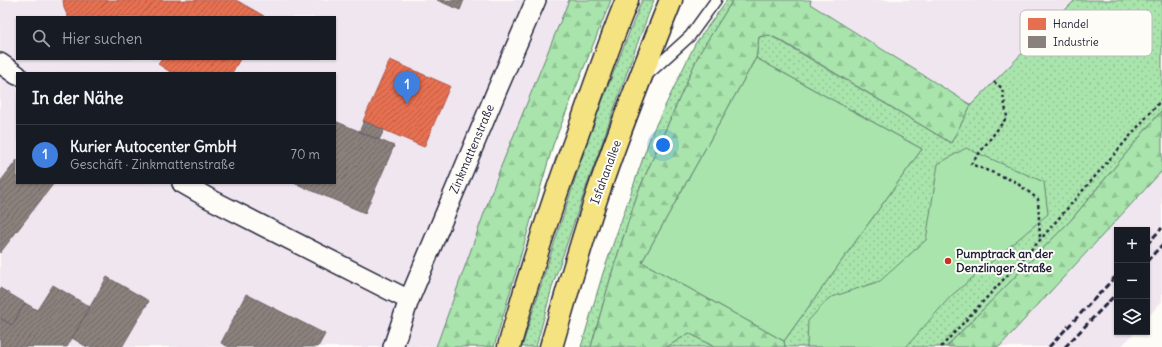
<!DOCTYPE html>
<html lang="de">
<meta charset="utf-8">
<style>
body{margin:0;font-family:Delius,sans-serif;background:#242831;color:#f1f3f6}
.controls{position:absolute;right:12px;bottom:12px;display:grid;overflow:hidden;border-radius:0px;box-shadow:0 1px 3px #0004}
.controls button{width:36px;height:36px;display:grid;place-items:center;padding:0;border:0;border-bottom:1px solid #363941;background:#171b24;color:#f1f3f6;font:20px sans-serif}
.you{position:absolute;left:663px;top:145px;width:14px;height:14px;margin:-10px;border:3px solid #fff;border-radius:50%;background:#1a73e8;box-shadow:0 0 0 6px #1a73e833}
.badge{display:grid;place-items:center;width:26px;height:26px;border-radius:50%;background:#d93025;color:#fff;font-size:13px;font-weight:700}
.pin{position:absolute;translate:-50% -33px;filter:drop-shadow(0 1px 2px #0008)}
.pin::after{content:'';position:absolute;top:21px;width:14px;height:12px;background:inherit;clip-path:polygon(0 0,100% 0,50% 100%)}
.list{margin:0;padding:0;list-style:none}
h2{display:flex;justify-content:space-between;align-items:center;height:52px;margin:0;padding:0 16px;font-size:17px}
h2 small{font-size:13px;font-weight:400;color:#9ea1a6}
.list li{display:grid;grid-template-columns:26px 1fr auto;gap:12px;align-items:center;box-sizing:border-box;height:60px;padding:0 16px;border-top:1px solid #363941}
.list b{display:block;font-size:15px;white-space:nowrap}
.list p{margin:0;font-size:13px;white-space:nowrap;color:#9ea1a6}
.list em{font-size:13px;font-style:normal;color:#9ea1a6}
.icon{flex:none;width:22px;height:22px;fill:none;stroke:currentColor;stroke-width:2;stroke-linecap:round;stroke-linejoin:round}
.map{position:relative;flex:none;width:1162px;height:347px;overflow:hidden}
.search{position:absolute;background:#171b24;box-shadow:0 1px 3px #0004;left:16px;top:16px;width:320px;height:44px;display:flex;align-items:center;gap:10px;box-sizing:border-box;padding:0 14px;border-radius:0px;color:#9ea1a6;font-size:15px}
.panel{position:absolute;background:#171b24;box-shadow:0 1px 3px #0004;left:16px;top:72px;width:320px;height:112px;border-radius:0px}
.map>svg:first-child{display:block}
.built{fill:#f0e6f0;fill-rule:evenodd}
.green{fill:url(#green-dots);stroke:#658373}
.forest{fill:url(#forest-firs);stroke:#658373}
.pitch{fill:#a8e4ab;stroke:#658373}
.shops{fill:url(#shops-hatch);stroke:#ac584a}
.industry{fill:url(#industry-hatch);stroke:#6b6468}
.lines{fill:none;stroke-linecap:round;stroke-linejoin:round}
.service-casing{stroke:#22223b;stroke-width:13}
.minor-casing{stroke:#22223b;stroke-width:22}
.trunk-casing{stroke:#22223b;stroke-width:25}
.path{stroke:#22223b;stroke-width:2.5;stroke-dasharray:3 3;stroke-linecap:butt}
.service{stroke:#fdfcf7;stroke-width:10}
.minor{stroke:#fdfcf7;stroke-width:19}
.trunk{stroke:#f5e382;stroke-width:22}
.rail{stroke:#22223b;stroke-width:3;stroke-dasharray:6 3;stroke-linecap:butt}
.poi-dot{fill:#c8321e;stroke:#fdfcf7;stroke-width:1.5}
.labels{text-anchor:middle;stroke-width:4;stroke-linejoin:round;paint-order:stroke}
.street-label{font-size:12px;fill:#22223b;stroke:#fdfcf7}
.poi-label{font-size:12px;font-weight:bold;fill:#22223b;stroke:#fdfcf7;text-anchor:start}
.key{fill:#fdfcf7;stroke:#bbbbbf;stroke-width:1}
.key-label{font-size:11px;fill:#22223b}
</style>
<div class="map">
<svg width="1162" height="347" viewBox="0 0 1162 347">
<defs>
<pattern id="green-dots" width="8" height="8" patternUnits="userSpaceOnUse"><rect width="8" height="8" fill="#a8e4ab"/><path d="M2 2h.1M6 6h.1" fill="none" stroke="#90c394" stroke-width="1.8" stroke-linecap="round"/></pattern>
<pattern id="forest-firs" width="22" height="20" patternUnits="userSpaceOnUse"><rect width="22" height="20" fill="#a8e4ab"/><path d="M5 1l3.5 6h-7zM16 11l3.5 6h-7z" fill="#90c394"/></pattern>
<pattern id="shops-hatch" width="6" height="6" patternUnits="userSpaceOnUse"><rect width="6" height="6" fill="#e76f51"/><path d="M-1 1l2-2M0 6l6-6M5 7l2-2" fill="none" stroke="#bb5b44"/></pattern>
<pattern id="industry-hatch" width="6" height="6" patternUnits="userSpaceOnUse"><rect width="6" height="6" fill="#8a817c"/><path d="M-1 1l2-2M0 6l6-6M5 7l2-2" fill="none" stroke="#706967"/></pattern>
</defs>
<rect width="100%" height="100%" fill="#fdfcf7"/>
<filter id="ink" filterUnits="userSpaceOnUse"><feTurbulence type="fractalNoise" baseFrequency=".025" numOctaves="2"/><feDisplacementMap in="SourceGraphic" scale="8" xChannelSelector="R" yChannelSelector="G"/><feConvolveMatrix kernelMatrix="1 2 1 2 8 2 1 2 1" color-interpolation-filters="sRGB"/></filter>
<g filter="url(#ink)">
<path class="built" d="M0,0H569L500,169L436,347H0ZM17,17H335V59H17ZM17,73H335V183H17Z
M811,0H1075L971,105L809,3Z
M1162,171V301L1147,318V230H1117V332H1135L1121,347H999Z"/>
<path class="green" d="M642,0H654L636,47L580,205L553,284L536,347H522L544,275L591,130Z
M727,0H733L699,54L638,192L613,269L591,347H581L603,273L651,135L695,44Z
M1075,0H1162V110L1071,220L946,347H785L784,341L922,149L756,58L759,37L769,35L782,42L951,143L971,105Z
M689,333L714,347H667Z"/>
<path class="forest" d="M569,0H611L553,145L494,347H436L500,169Z
M733,0H811L810,4L971,105L951,143L782,41L769,35L759,37L756,58L642,262L784,341L785,347H714L689,333L667,347H591L613,269L638,192L699,54Z
M1162,110V171L999,347H946L1071,220Z"/>
<path class="pitch" d="M756,58L922,149L784,341L642,262Z
M966,148L1044,182L1048,214L951,296L906,347H807L808,321L829,298L880,281L926,240L938,164Z"/>
<path class="shops" d="M63,0H236L264,16L68,17L64,8Z
M161,59H240L232,73H172L158,64Z
M390,60L450,86L424,147L363,121Z"/>
<path class="industry" d="M437,0H464L460,10Z
M335,121L394,146L365,213L294,183H335Z
M364,121L384,130L379,140L359,132Z
M17,160V183H54L0,253V182Z
M107,277L149,301L122,347H87L72,338Z
M53,285L90,307L67,347H0V318L12,325L25,303L37,310Z
M0,288L25,303L12,325L0,318Z
M246,294L325,334L318,347H229L221,343Z"/>
<g class="lines">
<g class="service-casing">
<path id="service" d="M646,76L690,36L716,0"/>
</g>
<g class="minor-casing">
<path id="minor" d="M0,63L17,75
M182,183L210,199L409,300
M393,347L409,300L497,90L536,0"/>
</g>
<g class="trunk-casing">
<path id="trunk" d="M509,347C530,270 555,194 583,119C597,79 611,39 627,0
M551,347C566,296 580,246 597,196C619,130 645,65 671,0"/>
</g>
<path class="path" d="M994,82L1002,88L1007,117L971,164L1014,181L1038,199L1040,239
M941,347L1040,240L1162,99"/>
<use href="#service" class="service"/>
<use href="#minor" class="minor"/>
<use href="#trunk" class="trunk"/>
<path class="rail" d="M1147,244L1162,228
M1147,261L1162,245
M1049,347L1117,275
M1065,347L1117,293"/>
</g>
</g>
<circle class="poi-dot" cx="948" cy="261" r="4"/>
<g class="labels">
<g class="street-label">
<text transform="translate(472 149) rotate(-67)" y="4">Zinkmattenstraße</text>
<text transform="translate(606 172) rotate(-70)" y="4">Isfahanallee</text>
</g>
<g class="poi-label">
<text x="956" y="258">Pumptrack an der<tspan x="956" dy="14">Denzlinger Straße</tspan></text>
</g>
</g>
<rect x="1020" y="10" width="132" height="46" rx="6" class="key"/>
<rect x="1028" y="18" width="18" height="12" fill="#e76f51"/>
<rect x="1028" y="36" width="18" height="12" fill="#8a817c"/>
<g class="key-label">
<text x="1053" y="28">Handel</text>
<text x="1053" y="46">Industrie</text>
</g>
</svg>
<div class="controls">
<button>+</button>
<button>−</button>
<button><svg class="icon" aria-label="layers" viewBox="0 0 24 24"><path d="M12 4l9 5-9 5-9-5zM3 14l9 5 9-5"/></svg></button>
</div>
<div class="you"></div>
<div class="pin badge" style="left:407px;top:104px;background:#3f7fe0">1</div>
<div class="search"><svg class="icon" aria-label="search" viewBox="0 0 24 24"><circle cx="10" cy="10" r="6"/><path d="M15 15l6 6"/></svg>Hier suchen</div>
<section class="panel">
<h2>In der Nähe<small></small></h2>
<ul class="list">
<li><span class="badge" style="background:#3f7fe0">1</span><div><b>Kurier Autocenter GmbH</b><p>Geschäft · Zinkmattenstraße</p></div><em>70 m</em></li>
</ul>
</section>
</div>
